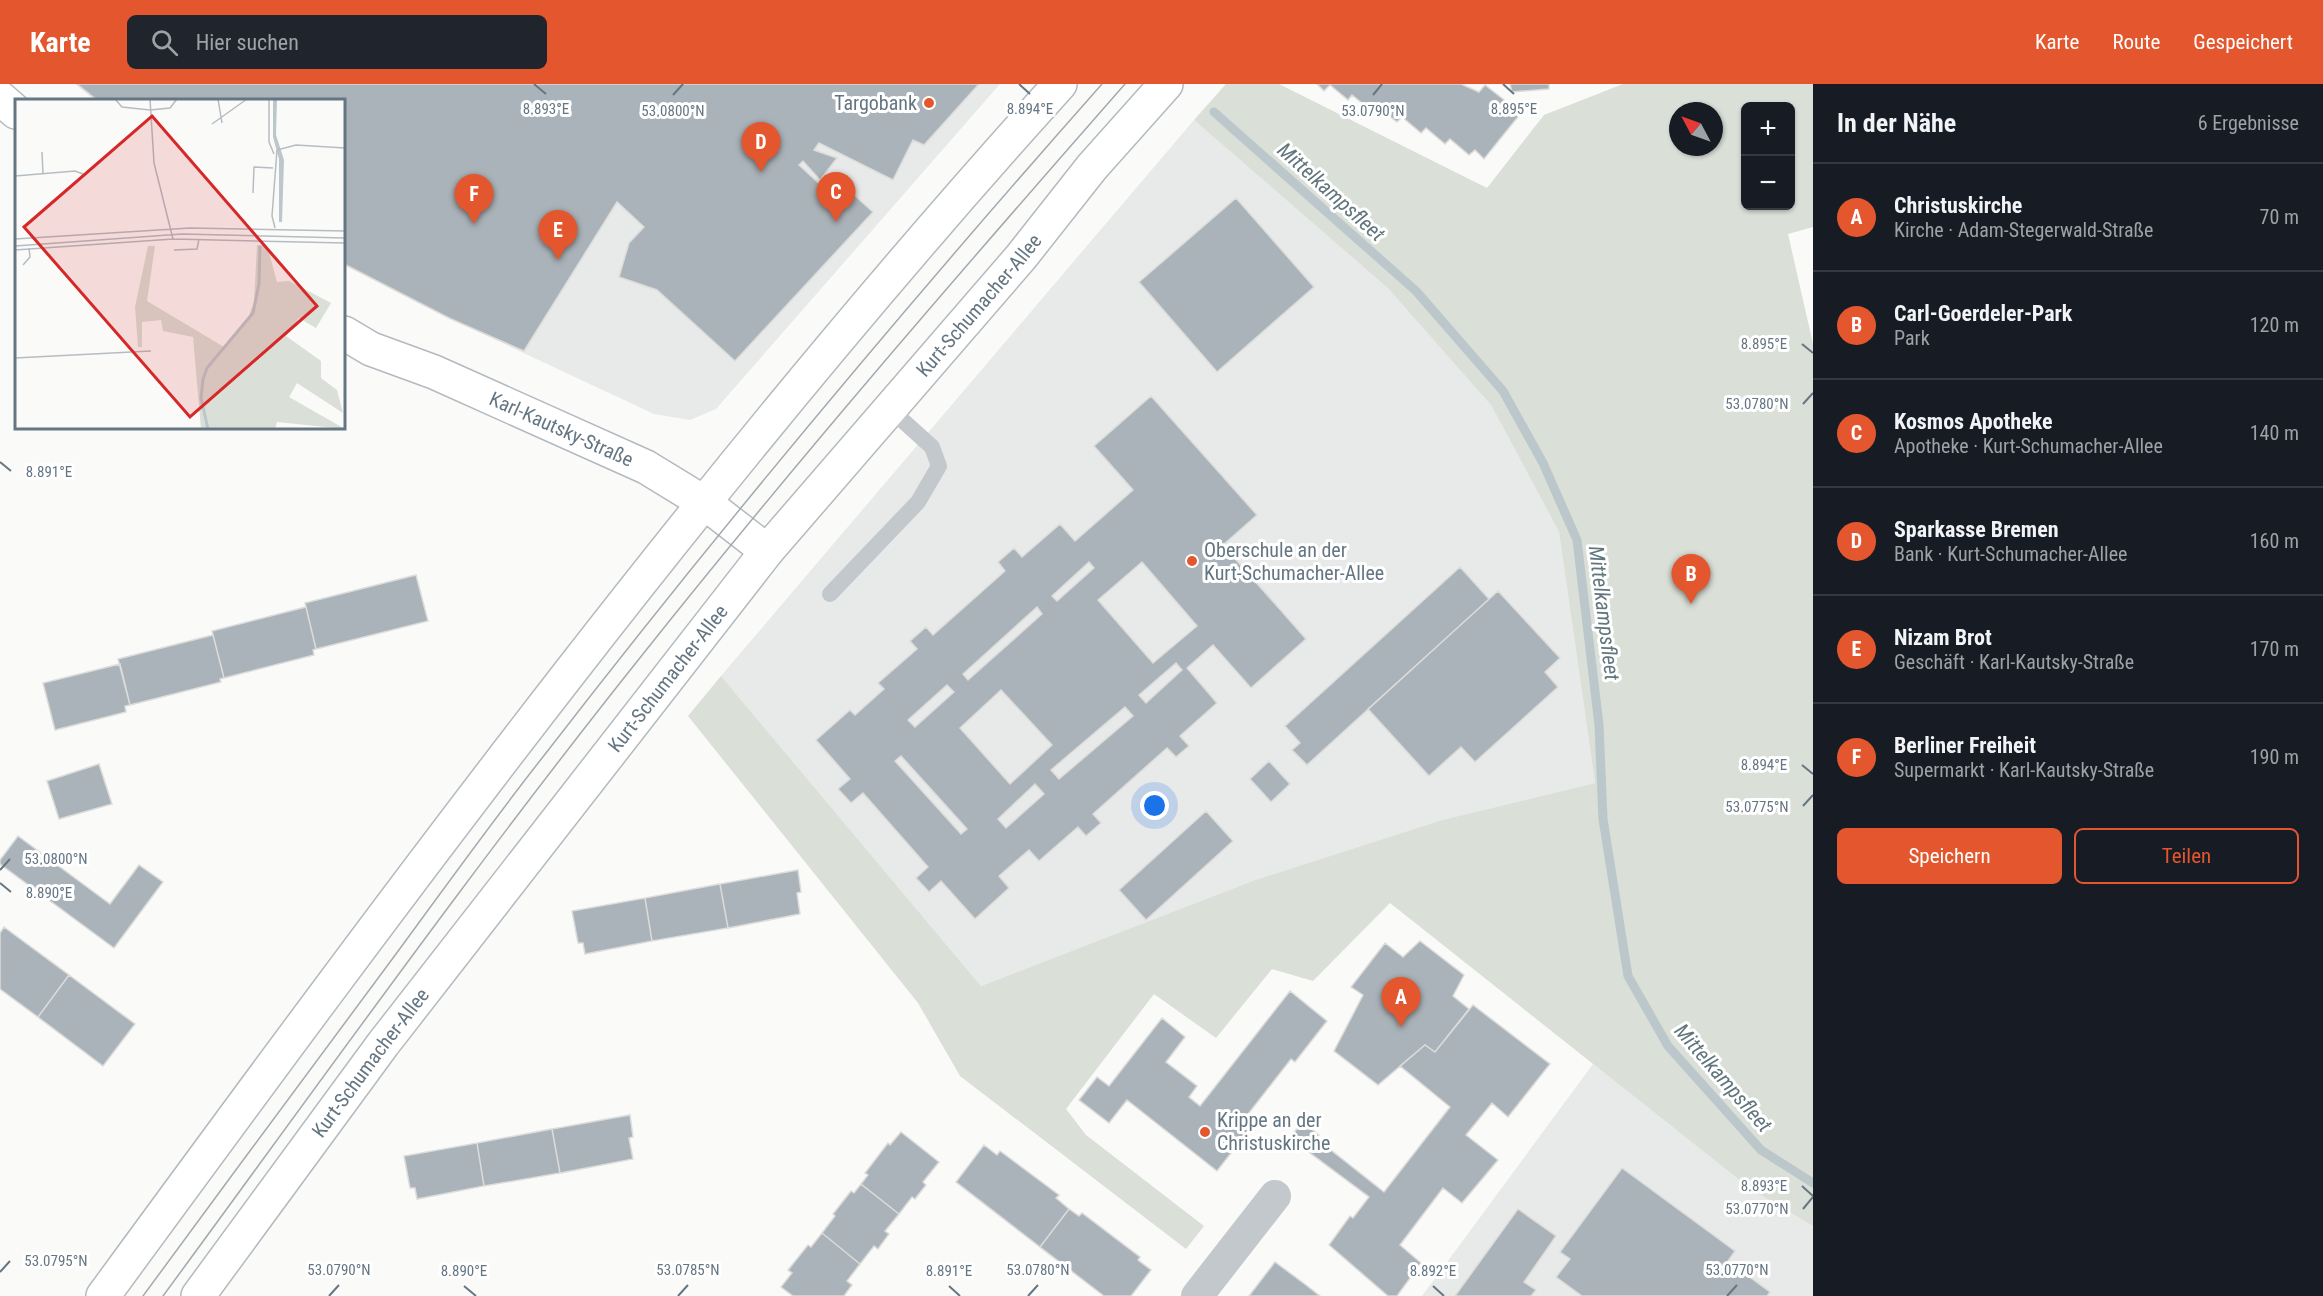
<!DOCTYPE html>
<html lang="de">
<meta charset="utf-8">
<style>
body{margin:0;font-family:"Roboto Condensed",sans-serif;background:#20242c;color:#f1f3f6}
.controls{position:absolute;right:18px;top:18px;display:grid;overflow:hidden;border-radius:9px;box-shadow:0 2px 4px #0004}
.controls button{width:54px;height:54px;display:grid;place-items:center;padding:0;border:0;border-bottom:2px solid #363941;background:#171b24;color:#f1f3f6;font:30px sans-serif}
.compass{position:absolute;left:1669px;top:18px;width:54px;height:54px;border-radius:50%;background:#171b24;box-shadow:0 2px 4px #0004;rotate:311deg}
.you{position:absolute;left:1155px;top:722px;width:21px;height:21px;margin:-15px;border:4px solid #fff;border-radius:50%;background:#1a73e8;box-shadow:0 0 0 9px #1a73e833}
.badge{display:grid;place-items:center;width:39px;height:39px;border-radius:50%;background:#e4572e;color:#fff;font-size:20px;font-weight:700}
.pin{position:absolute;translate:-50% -50px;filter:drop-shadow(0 2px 3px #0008)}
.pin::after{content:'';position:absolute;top:32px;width:21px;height:18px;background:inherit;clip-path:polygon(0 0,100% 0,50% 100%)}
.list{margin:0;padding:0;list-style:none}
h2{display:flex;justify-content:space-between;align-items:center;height:78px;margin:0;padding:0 24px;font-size:26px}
h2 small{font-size:20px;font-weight:400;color:#9ea1a6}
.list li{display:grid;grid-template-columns:39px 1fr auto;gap:18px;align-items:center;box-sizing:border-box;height:108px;padding:0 24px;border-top:2px solid #363941}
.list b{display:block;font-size:22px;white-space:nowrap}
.list p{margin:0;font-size:20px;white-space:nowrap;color:#9ea1a6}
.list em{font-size:20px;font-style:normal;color:#9ea1a6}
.actions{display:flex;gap:12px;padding:18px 24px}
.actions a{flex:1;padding:14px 0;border:2px solid #e4572e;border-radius:9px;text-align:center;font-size:21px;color:#e4572e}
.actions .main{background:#e4572e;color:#fff}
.icon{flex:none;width:33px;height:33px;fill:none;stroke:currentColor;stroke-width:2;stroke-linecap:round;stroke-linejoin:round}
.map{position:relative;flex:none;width:1813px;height:1212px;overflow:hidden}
header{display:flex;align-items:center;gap:36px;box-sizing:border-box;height:84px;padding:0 30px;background:#e4572e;color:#fff}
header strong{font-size:28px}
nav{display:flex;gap:33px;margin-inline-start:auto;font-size:21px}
.search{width:420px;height:54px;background:#20242c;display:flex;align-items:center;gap:15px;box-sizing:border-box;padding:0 21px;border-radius:9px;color:#9ea1a6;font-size:22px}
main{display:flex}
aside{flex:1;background:#171b24}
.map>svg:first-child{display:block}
.built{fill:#e8e9e9}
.green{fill:#dadfd7;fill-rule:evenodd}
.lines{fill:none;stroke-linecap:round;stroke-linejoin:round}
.stream{stroke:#bbc7cb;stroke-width:9}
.building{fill:#aab3b9;stroke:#dcdcda;stroke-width:1.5;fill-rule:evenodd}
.secondary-casing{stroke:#b3babf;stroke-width:36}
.lane{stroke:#c3c8cc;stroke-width:16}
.street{stroke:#c3c8cc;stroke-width:32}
.secondary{stroke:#fff;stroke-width:33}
.tram{stroke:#a2aab0;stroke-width:1.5}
.ticks{fill:none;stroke:#657683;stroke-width:2}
.poi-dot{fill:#e4572e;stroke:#fff;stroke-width:2}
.labels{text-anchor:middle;stroke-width:6;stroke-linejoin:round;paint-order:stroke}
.poi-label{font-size:20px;fill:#657683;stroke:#fff;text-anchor:start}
.street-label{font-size:20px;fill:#657683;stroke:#fff}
.water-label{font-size:21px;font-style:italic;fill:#60757c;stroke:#fff}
.inset-river{fill:none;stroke:#bbc7cb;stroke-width:3}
.inset-road{fill:none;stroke:#b5bdc2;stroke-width:1.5}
.view{fill:#d62828;fill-opacity:0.15;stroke:#d62828;stroke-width:3}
.inset-edge{fill:none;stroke:#657683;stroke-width:3}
.ticks-label{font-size:15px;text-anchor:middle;fill:#657683;stroke:#fff;stroke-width:6;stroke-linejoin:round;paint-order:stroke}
</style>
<header>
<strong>Karte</strong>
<div class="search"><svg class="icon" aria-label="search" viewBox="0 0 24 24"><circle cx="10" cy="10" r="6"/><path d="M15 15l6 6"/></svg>Hier suchen</div>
<nav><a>Karte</a><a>Route</a><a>Gespeichert</a></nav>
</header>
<main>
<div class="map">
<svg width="1813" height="1212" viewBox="0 0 1813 1212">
<rect width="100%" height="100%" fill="#fafaf8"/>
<path class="built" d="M75,0H1000L716,325L690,336L654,330L449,234L344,181V16H95Z
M1194,36L1389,204L1491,321L1559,448L1595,699L1442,736L1255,796L981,902L721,592Z
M1593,980L1752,1106L1813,1142V1212H1422Z"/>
<path class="green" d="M1226,0H1279L1487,104L1544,31L1623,0H1813V143L1788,150L1813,260V1142L1752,1106L1390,819L1313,897L1272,885L1216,954L1154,910L1066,1025L1086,1051L1204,1142L1186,1165L960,992L918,919L688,632L721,592L981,902L1255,796L1442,736L1595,699L1559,448L1491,321L1388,204L1194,36ZM1746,22H1790V122H1746ZM1678,27H1714V63H1678Z"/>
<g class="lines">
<path class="stream" d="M1214,28L1416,207L1503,307L1543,379L1577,456L1599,641L1603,735L1628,892L1668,962L1761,1066L1813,1099"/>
</g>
<path class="building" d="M77,0H979L924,61L913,56L893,96L819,59L814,66L837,74L820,96L803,77L799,81L834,113L844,102L873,128L735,277L657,206L619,193L629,159L644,143L617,118L524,267L449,234L344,180V16H97Z
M1317,0H1461L1479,8L1485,1L1521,29L1484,75L1475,66L1469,71L1450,55L1445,60L1426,44L1421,49L1402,33L1397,38L1377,22L1372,27L1352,11L1348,16L1330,1L1324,7Z
M1510,0H1549V5L1512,8Z
M1236,114L1314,203L1217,288L1139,198Z
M1151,312L1257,431L1223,461L1306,555L1251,604L1213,561L1187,584L1217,619L1180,652L1189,662L1176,673L1167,664L1093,730L1101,739L1086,752L1078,743L1039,777L1029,766L999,792L1009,804L975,835L941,797L929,808L916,794L928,783L863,709L851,719L838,705L850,695L816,656L850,626L855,631L884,605L878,599L917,565L910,557L926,543L933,551L1005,487L998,478L1014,464L1022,473L1060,440L1075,457L1133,406L1094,362ZM1089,478L1094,484L1057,517L1052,512ZM1142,478L1197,542L1153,579L1098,516ZM1037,523L1042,530L968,596L963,590ZM1176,579L1182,586L1146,619L1139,611ZM947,601L954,608L915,643L908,636ZM1001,606L1052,661L1010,700L960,644ZM1125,623L1133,632L1059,695L1051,686ZM901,672L967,745L961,750L895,677ZM1035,700L1044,710L1006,744L998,735Z
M1460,483L1489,515L1307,681L1292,666L1300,659L1285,642Z
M416,491L428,537L316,565L305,519Z
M1498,507L1560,574L1545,588L1558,603L1475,678L1461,663L1429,692L1368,625Z
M306,523L316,565L313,566L314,571L224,594L212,547Z
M213,551L224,594L220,595L221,598L130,621L118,575Z
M120,580L130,621L125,622L126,628L55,646L43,599Z
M1269,677L1290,700L1271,718L1250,695Z
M99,680L112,720L59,735L47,697Z
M1206,727L1233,757L1146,836L1119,806Z
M18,752L110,820L139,781L163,798L114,864L0,780V776Z
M798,786L801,808L797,809L800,830L728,844L720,800Z
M720,800L728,844L652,857L645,814Z
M645,814L652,857L585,870L583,859H578L572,827Z
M4,843L69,891L38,933L0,905V849Z
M1420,857L1464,891L1453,912L1469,925L1435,968L1425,961L1378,1001L1334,967L1363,911L1351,903L1385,859L1403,873Z
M69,891L135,940L103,982L38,933Z
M1290,907L1327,937L1295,978L1291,975L1245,1034L1253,1041L1217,1087L1127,1016L1109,1039L1079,1016L1097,993L1109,1002L1162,934L1185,953L1166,978L1197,1002L1189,1013L1200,1022Z
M1473,921L1550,980L1508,1033L1492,1019L1466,1051L1498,1076L1462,1119L1443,1104L1400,1161L1421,1179L1397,1212H1388L1329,1161L1350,1132L1353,1134L1369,1113L1290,1054L1302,1038L1319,1051L1317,1055L1384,1108L1450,1023L1400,982L1425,961L1435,968Z
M630,1031L633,1053L629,1054L633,1075L560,1089L552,1045Z
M552,1045L560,1089L484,1102L477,1059Z
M901,1048L939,1078L923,1098L926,1101L915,1115L912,1113L899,1130L861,1100L868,1091L865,1089L888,1059L890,1061Z
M477,1059L484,1102L417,1115L415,1104H410L404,1072Z
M984,1061L997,1071L1000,1067L1059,1111L1056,1114L1069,1125L1040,1163L956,1098Z
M1622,1084L1735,1167L1728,1177L1770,1208L1767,1212H1582L1556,1193L1570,1175L1560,1168Z
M861,1100L899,1130L885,1147L889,1150L878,1165L874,1162L860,1180L822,1149L835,1132L833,1130L851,1107L854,1109Z
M1069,1125L1079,1132L1082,1129L1140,1173L1138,1176L1151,1186L1131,1212H1104L1040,1163Z
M1518,1125L1556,1152L1524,1198L1536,1206L1531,1212H1455Z
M822,1149L860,1180L847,1197L852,1201L844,1212H793L781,1203L792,1189L788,1186L808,1161L811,1163Z
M1275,1178L1306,1201L1320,1212H1249Z"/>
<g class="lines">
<g class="secondary-casing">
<g id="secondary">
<path d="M0,14L16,28"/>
<path id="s1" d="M344,249L371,265L434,288L646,383L705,419L767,467"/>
<path d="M103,1212C407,797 714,382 1060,0"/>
<path id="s2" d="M198,1212L383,960L767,467L1021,173L1092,83L1166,0"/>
</g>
</g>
<path class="lane" d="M830,510L918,418L939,382L932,363L890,325"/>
<path class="street" d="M1197,1212L1275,1112"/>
<use href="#secondary" class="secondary"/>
<path class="tram" d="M143,1212C226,1099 309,987 393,874C443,806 493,736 546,669C723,440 910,217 1102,0
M163,1212C321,997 476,779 643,570C798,375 961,187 1125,0"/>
</g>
<path class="ticks" d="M534,0L546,10M1019,0L1030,10M1503,0L1514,10M673,11L683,0M1373,11L1382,0M1802,260L1813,269M1803,320L1813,309M0,378L11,387M1802,681L1813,690M1803,722L1813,711M0,786L10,775M0,799L11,808M1802,1102L1813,1112M1803,1125L1813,1113M0,1188L10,1177M464,1202L476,1212M949,1202L960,1212M1433,1202L1444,1212M329,1212L339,1201M678,1212L688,1201M1028,1212L1038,1201M1727,1212L1737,1201"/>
<g class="poi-dot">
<circle cx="929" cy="19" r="6"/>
<circle cx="1192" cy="477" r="6"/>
<circle cx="1205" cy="1048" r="6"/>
</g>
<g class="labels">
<g class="poi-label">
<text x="917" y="26" text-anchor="end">Targobank</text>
<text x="1204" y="473">Oberschule an der<tspan x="1204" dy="23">Kurt-Schumacher-Allee</tspan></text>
<text x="1217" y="1043">Krippe an der<tspan x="1217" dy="23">Christuskirche</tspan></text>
</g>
<g class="street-label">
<text dy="7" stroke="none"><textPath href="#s2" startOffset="1262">Kurt-Schumacher-Allee</textPath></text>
<text dy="7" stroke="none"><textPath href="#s1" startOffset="238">Karl-Kautsky-Straße</textPath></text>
<text dy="7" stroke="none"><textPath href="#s2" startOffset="776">Kurt-Schumacher-Allee</textPath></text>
<text dy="7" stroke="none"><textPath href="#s2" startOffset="290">Kurt-Schumacher-Allee</textPath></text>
</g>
<g class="water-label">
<text transform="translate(1331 108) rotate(42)" y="7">Mittelkampsfleet</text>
<text transform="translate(1604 529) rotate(83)" y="7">Mittelkampsfleet</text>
<text transform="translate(1723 994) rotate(49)" y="7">Mittelkampsfleet</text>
</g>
</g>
<g transform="translate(15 15)">
<rect width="330" height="330" fill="#fafaf8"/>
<path d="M242,146H252L262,183L274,182L316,204L301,229L284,219L271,237L306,262V279L322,291L328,314L282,284L274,298L330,330L262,323L260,330H186L178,238L148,232L146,221L127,223V248H123L120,208L133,147H140L132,202L209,248L232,222L239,203Z" fill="#dadfd7"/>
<path d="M258,0H262L261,36L269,61L267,123H264V60L258,38Z" fill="#bbc7cb"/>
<path class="inset-river" d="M193,330L186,299L188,280L192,269L238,214L244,185L245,147"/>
<path class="inset-road" d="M100,0L107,8L135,11M135,0L139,64L158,140M203,0L207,24M254,0V43L259,55M135,11L155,9L162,0M197,25L232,0M27,53L28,75M0,77L60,72L68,75M238,94L239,68L258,69M260,129L257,117L262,51L281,46L330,49M0,140L175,129L330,132M0,147L167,135L330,139M0,151L158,140L330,144M159,151L182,150L184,140M8,166L15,158L14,149M0,259L136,252"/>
<path class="view" d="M137,17L302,207L175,318L9,128Z"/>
<rect width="330" height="330" class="inset-edge"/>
</g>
<g class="ticks-label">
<text x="1030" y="30">8.894°E</text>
<text x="546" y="30">8.893°E</text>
<text x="1514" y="30">8.895°E</text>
<text x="673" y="32">53.0800°N</text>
<text x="1373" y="32">53.0790°N</text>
<text x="1764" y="265">8.895°E</text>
<text x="1757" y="325">53.0780°N</text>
<text x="49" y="393">8.891°E</text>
<text x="1764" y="686">8.894°E</text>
<text x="1757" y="728">53.0775°N</text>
<text x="56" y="780">53.0800°N</text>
<text x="49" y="814">8.890°E</text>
<text x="1764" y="1107">8.893°E</text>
<text x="1757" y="1130">53.0770°N</text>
<text x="56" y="1182">53.0795°N</text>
<text x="339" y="1191">53.0790°N</text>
<text x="688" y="1191">53.0785°N</text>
<text x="1038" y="1191">53.0780°N</text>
<text x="1737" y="1191">53.0770°N</text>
<text x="464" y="1192">8.890°E</text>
<text x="949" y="1192">8.891°E</text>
<text x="1433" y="1192">8.892°E</text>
</g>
</svg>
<div class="controls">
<button>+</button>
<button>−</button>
</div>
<svg class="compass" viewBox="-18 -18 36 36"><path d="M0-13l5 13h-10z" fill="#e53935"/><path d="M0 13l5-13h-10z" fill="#9ea1a6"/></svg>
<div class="you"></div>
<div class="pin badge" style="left:1401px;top:943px">A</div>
<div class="pin badge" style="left:1691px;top:520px">B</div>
<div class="pin badge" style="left:836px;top:138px">C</div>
<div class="pin badge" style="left:761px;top:88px">D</div>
<div class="pin badge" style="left:558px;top:176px">E</div>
<div class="pin badge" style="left:474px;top:140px">F</div>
</div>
<aside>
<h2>In der Nähe<small>6 Ergebnisse</small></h2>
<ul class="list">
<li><span class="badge">A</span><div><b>Christuskirche</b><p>Kirche · Adam-Stegerwald-Straße</p></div><em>70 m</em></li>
<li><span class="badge">B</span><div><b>Carl-Goerdeler-Park</b><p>Park</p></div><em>120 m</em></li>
<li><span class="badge">C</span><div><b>Kosmos Apotheke</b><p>Apotheke · Kurt-Schumacher-Allee</p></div><em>140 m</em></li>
<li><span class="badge">D</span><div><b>Sparkasse Bremen</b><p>Bank · Kurt-Schumacher-Allee</p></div><em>160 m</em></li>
<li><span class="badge">E</span><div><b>Nizam Brot</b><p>Geschäft · Karl-Kautsky-Straße</p></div><em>170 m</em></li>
<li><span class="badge">F</span><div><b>Berliner Freiheit</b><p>Supermarkt · Karl-Kautsky-Straße</p></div><em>190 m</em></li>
</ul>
<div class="actions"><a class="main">Speichern</a><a>Teilen</a></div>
</aside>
</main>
